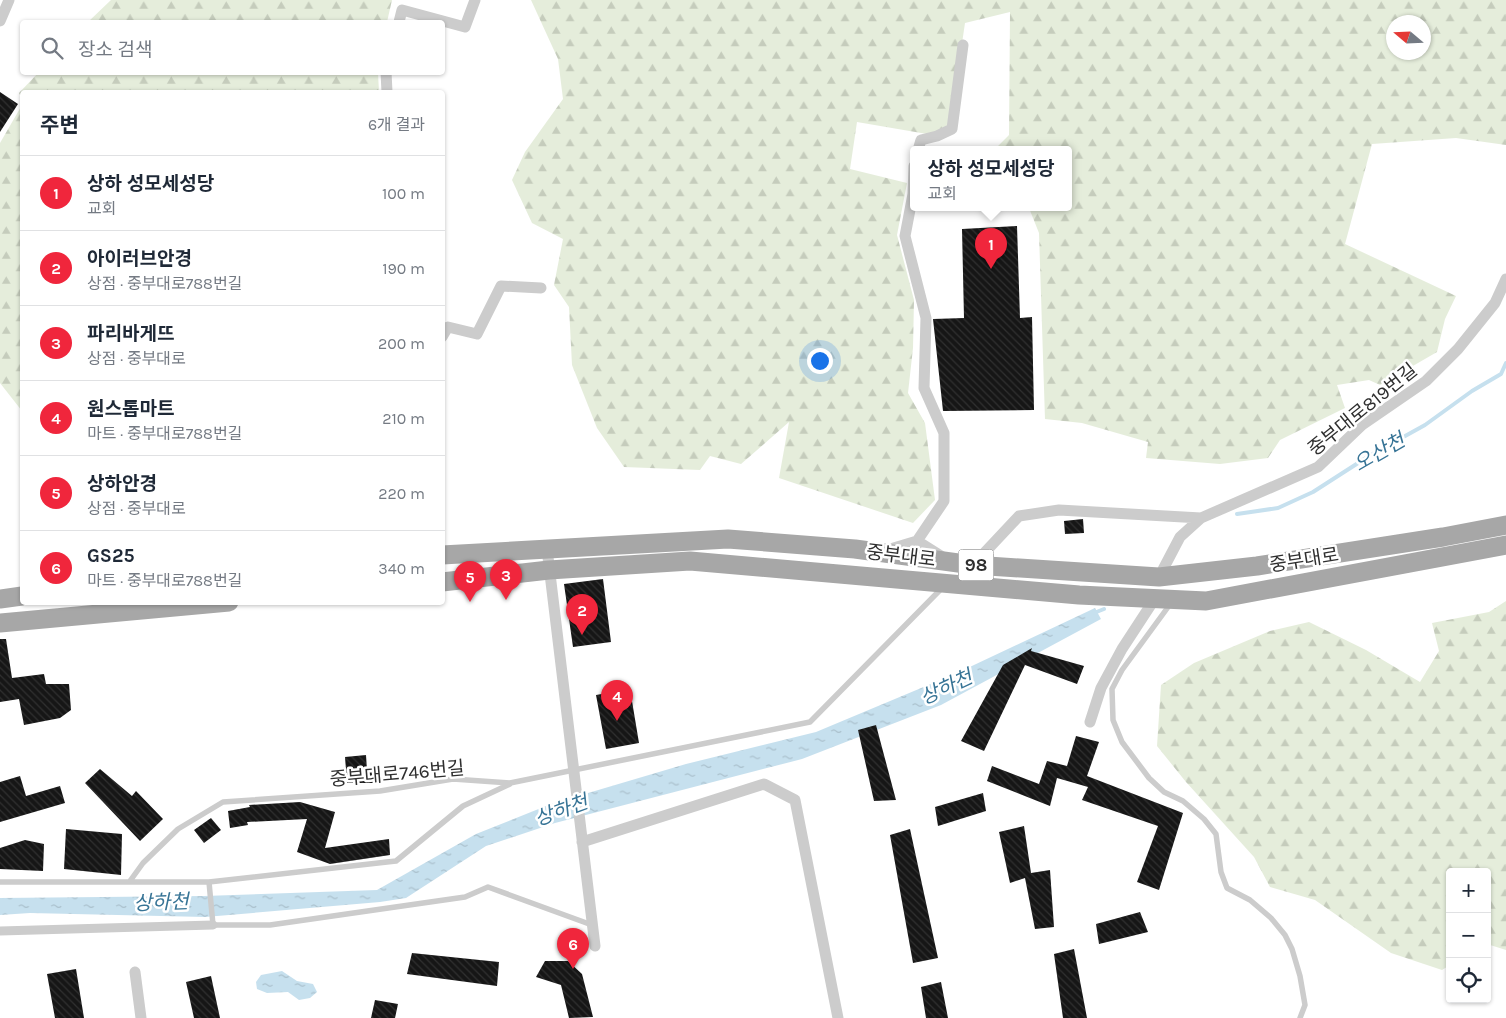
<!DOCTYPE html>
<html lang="ko">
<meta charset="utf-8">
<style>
body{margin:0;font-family:Karla,"Noto Sans KR",sans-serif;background:#f2f2f3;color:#1f2937}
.controls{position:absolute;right:15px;bottom:15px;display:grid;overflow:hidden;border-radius:5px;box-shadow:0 1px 4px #0004}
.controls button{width:45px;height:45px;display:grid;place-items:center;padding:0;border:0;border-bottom:1px solid #e0e1e3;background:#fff;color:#1f2937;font:25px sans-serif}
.compass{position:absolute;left:1386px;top:15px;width:45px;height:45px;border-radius:50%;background:#fff;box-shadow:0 1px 4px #0004;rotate:289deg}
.you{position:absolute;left:819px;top:360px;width:18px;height:18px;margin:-12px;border:4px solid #fff;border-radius:50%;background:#1a73e8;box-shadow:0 0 0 8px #1a73e833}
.badge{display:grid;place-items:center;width:32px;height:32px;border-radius:50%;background:#f0263c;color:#fff;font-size:16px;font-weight:700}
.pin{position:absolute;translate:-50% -41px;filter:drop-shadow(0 1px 2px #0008)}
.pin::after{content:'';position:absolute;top:26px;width:18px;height:15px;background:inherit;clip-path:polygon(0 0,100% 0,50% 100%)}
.popup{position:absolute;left:910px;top:146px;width:162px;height:65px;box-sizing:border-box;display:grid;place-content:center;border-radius:5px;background:#fff;filter:drop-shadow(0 1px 4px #0005);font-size:16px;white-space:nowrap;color:#747a83}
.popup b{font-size:19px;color:#1f2937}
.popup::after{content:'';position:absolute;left:50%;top:100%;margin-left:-10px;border:10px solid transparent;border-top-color:#fff}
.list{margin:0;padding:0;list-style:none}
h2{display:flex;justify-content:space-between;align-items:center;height:65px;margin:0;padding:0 20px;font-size:21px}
h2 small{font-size:16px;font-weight:400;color:#747a83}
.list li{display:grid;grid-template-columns:32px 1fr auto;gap:15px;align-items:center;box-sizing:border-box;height:75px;padding:0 20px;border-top:1px solid #e0e1e3}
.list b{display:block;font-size:19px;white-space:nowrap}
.list p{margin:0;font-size:16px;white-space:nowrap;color:#747a83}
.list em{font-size:16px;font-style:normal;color:#747a83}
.icon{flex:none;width:28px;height:28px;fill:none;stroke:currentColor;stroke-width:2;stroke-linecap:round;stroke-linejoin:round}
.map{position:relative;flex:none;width:1506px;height:1018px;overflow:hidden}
.search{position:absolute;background:#fff;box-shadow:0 1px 4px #0004;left:20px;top:20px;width:425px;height:55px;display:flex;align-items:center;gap:12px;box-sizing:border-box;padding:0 18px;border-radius:5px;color:#747a83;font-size:19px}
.panel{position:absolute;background:#fff;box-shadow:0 1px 4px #0004;left:20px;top:90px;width:425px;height:515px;border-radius:5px}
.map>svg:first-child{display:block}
.forest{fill:url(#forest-firs);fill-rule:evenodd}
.water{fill:url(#water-ripples)}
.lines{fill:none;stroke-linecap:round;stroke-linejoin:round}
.stream{stroke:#c6e0ee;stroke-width:4}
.building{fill:url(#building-back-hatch)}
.service{stroke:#ccc;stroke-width:5.5}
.pedestrian{stroke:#ccc;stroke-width:9}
.minor{stroke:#ccc;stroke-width:11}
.primary{stroke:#a7a7a7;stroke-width:19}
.labels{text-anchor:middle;stroke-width:5;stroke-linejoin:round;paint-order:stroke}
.shield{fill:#fff;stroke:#6d6d6d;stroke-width:1}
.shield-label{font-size:18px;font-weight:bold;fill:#2f2f2f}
.street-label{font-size:19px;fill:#2f2f2f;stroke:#fff}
.water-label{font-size:20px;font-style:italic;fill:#377496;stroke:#fff}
</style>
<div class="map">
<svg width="1506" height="1018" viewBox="0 0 1506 1018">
<defs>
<pattern id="forest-firs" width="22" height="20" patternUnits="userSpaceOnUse" patternTransform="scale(1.25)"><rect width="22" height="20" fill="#e5eddb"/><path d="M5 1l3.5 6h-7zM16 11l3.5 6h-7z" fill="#c5ccbc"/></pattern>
<pattern id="water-ripples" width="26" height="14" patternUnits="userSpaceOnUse" patternTransform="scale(1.25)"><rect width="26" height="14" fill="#c6e0ee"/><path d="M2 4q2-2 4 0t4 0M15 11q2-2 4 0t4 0" fill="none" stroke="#aac0cc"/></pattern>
<pattern id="building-back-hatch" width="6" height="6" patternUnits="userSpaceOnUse" patternTransform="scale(1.25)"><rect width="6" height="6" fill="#161616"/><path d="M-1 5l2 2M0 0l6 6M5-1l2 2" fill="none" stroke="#303030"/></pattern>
</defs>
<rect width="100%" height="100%" fill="#fff"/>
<path class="forest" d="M111,0H392L387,22H88Z
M531,0H1506V145L1456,138L1372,144L1345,244L1456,296L1445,319L1437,352L1380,385L1369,380L1337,385L1345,408L1280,440L1268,458L1220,464L1146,458L1148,442L1082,423L1045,419L1039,233L1029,208H1068V150H994L1009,135L1010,12L965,23L949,132L927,134L857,122L850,169L907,183L897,235L914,300L913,348L908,393L925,423L935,500L913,523L779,478L789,422L741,464L710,456L700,470L624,467L597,428L572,365L569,307L554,285L563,239L532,223L512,180L525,152L563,99L558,59ZM1394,22H1424V52H1394Z
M39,72L378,73L379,92H22V99L19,93Z
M22,105V411L0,383V143Z
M1506,601V950L1487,944V872H1450V965L1442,970L1391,953L1315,900L1270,887L1254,857L1186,782L1157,746L1161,685L1194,663L1270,631L1309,622L1366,650L1420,682L1439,651L1432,623L1489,612Z"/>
<path class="water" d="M1095,608L1101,619L941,705L802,759L555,823L486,846L406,898L380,902L205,917L30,913L0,915V898L204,896L377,890L476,834L551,804L686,764L816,732L957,673Z
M282,971L297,981L313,984L317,992L310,998L299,1000L288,992L267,993L257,989L256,982L261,975Z"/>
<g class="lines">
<path class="stream" d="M1237,514L1278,508L1313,492L1369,456L1425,425L1472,391L1501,374L1506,363
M1094,613L1104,609"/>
</g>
<path class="building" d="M0,92L18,104L0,132Z
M1017,226L1020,318L1032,317L1034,410L943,411L933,319L964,318L962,229Z
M1083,519L1084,533L1065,534L1064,521Z
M603,579L611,642L573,647L564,584Z
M0,639H6L12,678L44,674L46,684H69L71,710L60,718L24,725L19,699L0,702Z
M1032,648L1031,651L1084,666L1077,684L1025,665L984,751L961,741L1003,665Z
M630,689L639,743L606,749L596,695Z
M876,725L896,800L874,801L858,730Z
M1076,736L1099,742L1087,776L1183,813L1159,890L1137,882L1158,826L1082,800L1088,787L1057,778L1050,806L987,781L992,766L1039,784L1047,761L1067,766Z
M366,755L367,770L376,769L378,783H347L345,757Z
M100,769L132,796L136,791L163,819L140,841L85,783Z
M20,776L26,796L60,786L65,803L0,822V782Z
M983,793L986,811L938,826L935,807Z
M300,802L335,812L325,848L389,839L390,855L330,864L297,852L307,819L247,822L248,825L230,828L228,811L250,807L249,805Z
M211,818L221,830L204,843L194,830Z
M1024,826L1031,873L1050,870L1054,927L1035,929L1025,878L1010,883L999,832Z
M66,829L122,834L121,875L64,869Z
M910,829L938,958L913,963L890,835Z
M25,840L44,844L43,871L0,869V848Z
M1140,912L1148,932L1099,944L1096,924Z
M1074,949L1087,1018H1063L1054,954Z
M412,953L499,962L497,986L407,974Z
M545,961H568L582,974L593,1017L569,1018L561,985L536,977Z
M76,969L84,1018H55L47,974Z
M211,976L220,1018H194L186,982Z
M941,982L948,1018H926L921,987Z
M375,1000L398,1004L395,1018H371Z"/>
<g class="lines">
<path class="service" d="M1171,603L1122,670L1112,689L1113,720L1122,742L1149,778L1164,792L1183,801L1204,819L1216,834L1221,872L1227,888L1250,900L1271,918L1285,935L1292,949L1300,976L1305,1005L1300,1018
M130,881L143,863L178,829L223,802L380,791L453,779L510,783L810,722L943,587
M0,882H209L396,861L463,806L510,784
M209,882L213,925H270L465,897L488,887L592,925"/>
<path class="pedestrian" d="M0,931L213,925"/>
<path class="minor" d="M0,21L9,0
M399,22L402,10L465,27L475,0
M386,72L387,92
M918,150L921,140L937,136L952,129L963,45
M442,337L448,327L477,334L501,286L541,288
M917,541L944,558
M547,549L595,946
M887,550L917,541L944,501V433L924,388L926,318L905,236L913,194L914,166
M973,565L1019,516L1059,510L1201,518
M1159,577L1180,537L1201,518L1318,467L1362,425L1426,381L1458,349L1495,303L1506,279
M1090,722L1101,688L1122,649L1154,600
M582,842L764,784L795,800L838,1018
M135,972L141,1018"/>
<path class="primary" d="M442,555L728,539L855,549L973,565L1159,577L1257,566L1443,537L1506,525
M442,582L549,570L690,561L1079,595L1206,601L1506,545
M0,599L22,596
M0,623L229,602"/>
</g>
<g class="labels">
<rect class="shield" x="958.5" y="549.5" width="35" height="31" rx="4"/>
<g class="shield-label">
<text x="976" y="571">98</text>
</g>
<g class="street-label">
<text transform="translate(1362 409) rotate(-39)" y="7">중부대로819번길</text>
<text transform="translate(901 555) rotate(7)" y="7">중부대로</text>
<text transform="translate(1304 559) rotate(-9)" y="7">중부대로</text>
<text transform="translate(397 773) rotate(-5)" y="7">중부대로746번길</text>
</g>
<g class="water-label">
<text transform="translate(1379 452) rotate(-30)" y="7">오산천</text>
<text transform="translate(946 687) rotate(-25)" y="7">상하천</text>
<text transform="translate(561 810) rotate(-20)" y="7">상하천</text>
<text transform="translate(161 902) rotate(-2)" y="7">상하천</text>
</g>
</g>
</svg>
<div class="controls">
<button>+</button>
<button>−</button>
<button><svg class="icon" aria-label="locate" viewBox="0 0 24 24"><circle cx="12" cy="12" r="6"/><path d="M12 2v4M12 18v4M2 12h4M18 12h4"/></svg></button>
</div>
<svg class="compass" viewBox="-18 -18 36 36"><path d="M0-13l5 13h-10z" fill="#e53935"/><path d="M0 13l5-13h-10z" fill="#747a83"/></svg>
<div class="you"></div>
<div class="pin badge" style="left:991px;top:269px">1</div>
<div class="popup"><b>상하 성모세성당</b>교회</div>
<div class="pin badge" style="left:582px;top:635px">2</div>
<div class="pin badge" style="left:506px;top:600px">3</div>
<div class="pin badge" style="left:617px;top:721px">4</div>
<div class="pin badge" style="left:470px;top:602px">5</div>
<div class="pin badge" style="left:573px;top:969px">6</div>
<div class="search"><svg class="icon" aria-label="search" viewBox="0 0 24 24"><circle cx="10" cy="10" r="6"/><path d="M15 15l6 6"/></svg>장소 검색</div>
<section class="panel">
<h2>주변<small>6개 결과</small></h2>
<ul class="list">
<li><span class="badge">1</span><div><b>상하 성모세성당</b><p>교회</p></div><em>100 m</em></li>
<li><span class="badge">2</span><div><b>아이러브안경</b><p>상점 · 중부대로788번길</p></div><em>190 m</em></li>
<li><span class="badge">3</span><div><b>파리바게뜨</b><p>상점 · 중부대로</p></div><em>200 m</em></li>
<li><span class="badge">4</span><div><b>원스톱마트</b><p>마트 · 중부대로788번길</p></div><em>210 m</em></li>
<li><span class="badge">5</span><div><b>상하안경</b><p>상점 · 중부대로</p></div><em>220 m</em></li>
<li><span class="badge">6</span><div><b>GS25</b><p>마트 · 중부대로788번길</p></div><em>340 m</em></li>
</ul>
</section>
</div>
